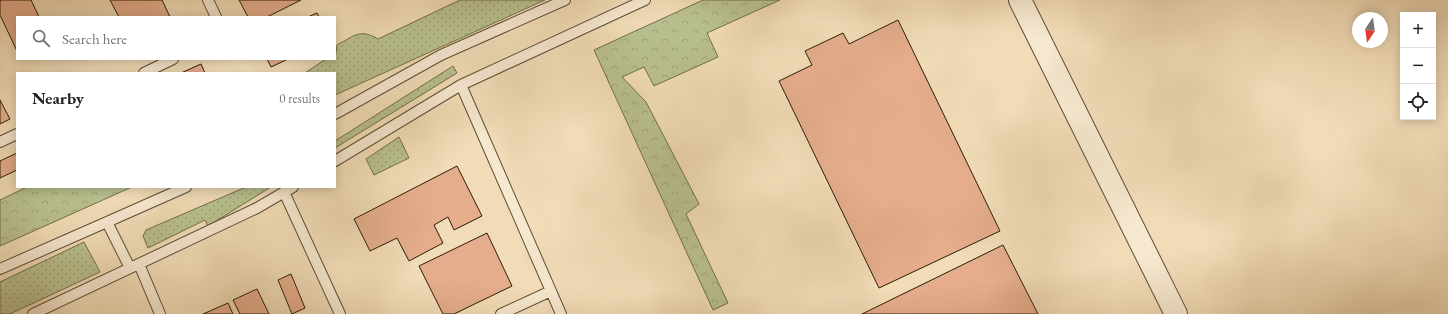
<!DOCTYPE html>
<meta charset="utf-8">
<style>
body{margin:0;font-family:"EB Garamond",serif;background:#f2f2f2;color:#202124}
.controls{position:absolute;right:12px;top:12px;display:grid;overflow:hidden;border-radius:0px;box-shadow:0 2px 10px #0003}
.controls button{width:36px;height:36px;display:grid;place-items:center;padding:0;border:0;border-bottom:1px solid #e0e0e0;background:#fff;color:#202124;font:20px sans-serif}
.compass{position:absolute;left:1352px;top:12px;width:36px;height:36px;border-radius:50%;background:#fff;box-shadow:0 2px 10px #0003;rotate:193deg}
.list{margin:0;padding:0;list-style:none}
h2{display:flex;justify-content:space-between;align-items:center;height:52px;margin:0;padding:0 16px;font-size:17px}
h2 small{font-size:13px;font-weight:400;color:#757577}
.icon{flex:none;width:22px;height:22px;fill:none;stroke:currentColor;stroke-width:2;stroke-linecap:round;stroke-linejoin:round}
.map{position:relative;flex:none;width:1448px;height:314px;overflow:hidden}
.search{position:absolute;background:#fff;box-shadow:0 2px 10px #0003;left:16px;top:16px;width:320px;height:44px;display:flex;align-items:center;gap:10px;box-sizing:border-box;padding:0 14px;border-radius:0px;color:#757577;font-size:15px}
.panel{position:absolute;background:#fff;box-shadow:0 2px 10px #0003;left:16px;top:72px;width:320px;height:116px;border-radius:0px}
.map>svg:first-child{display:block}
.grass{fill:url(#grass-dots);stroke:#726e4b}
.forest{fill:url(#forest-crowns);stroke:#726e4b}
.building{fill:#e5ad8c;stroke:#2c1d07}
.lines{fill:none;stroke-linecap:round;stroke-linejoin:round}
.service-casing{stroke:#5d4d33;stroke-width:12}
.tertiary-casing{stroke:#5d4d33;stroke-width:24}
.service{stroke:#f6e8d0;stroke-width:10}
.tertiary{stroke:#f6e8d0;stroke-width:22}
</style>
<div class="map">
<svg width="1448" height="314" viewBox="0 0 1448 314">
<defs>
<pattern id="grass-dots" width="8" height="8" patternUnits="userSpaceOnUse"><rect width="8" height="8" fill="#b9c08f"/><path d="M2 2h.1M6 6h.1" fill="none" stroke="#9fa57a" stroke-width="1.8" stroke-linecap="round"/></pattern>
<pattern id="forest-crowns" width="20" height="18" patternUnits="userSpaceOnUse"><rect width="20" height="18" fill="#b9c08f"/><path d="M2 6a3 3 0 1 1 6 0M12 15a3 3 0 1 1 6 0" fill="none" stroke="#9fa57a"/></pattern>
</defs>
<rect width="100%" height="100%" fill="#f1dcb7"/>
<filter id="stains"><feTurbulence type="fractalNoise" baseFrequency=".005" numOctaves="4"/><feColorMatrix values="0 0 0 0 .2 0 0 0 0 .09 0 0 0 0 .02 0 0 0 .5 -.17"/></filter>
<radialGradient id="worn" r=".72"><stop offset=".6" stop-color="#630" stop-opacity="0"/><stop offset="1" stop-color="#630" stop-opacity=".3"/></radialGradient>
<path class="grass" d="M460,0H545L335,95V73H305L326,59H335L337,45C354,36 360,28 378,39Z
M453,66L457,73L335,148V141Z
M399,137L409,158L374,175L366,159Z
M246,187H271L208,226L205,220L148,248L143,236L146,230Z
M84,242L100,272L10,314H0V282Z"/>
<path class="forest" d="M703,0H780L707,33L718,57L654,86L644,67L622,77L646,102L699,204L686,214L728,303L713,310L594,50Z
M27,187H132L0,246V200Z"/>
<path class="building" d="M0,0H31L39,17H17V51L0,15Z
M110,0H162L170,17H119Z
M239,0H301L267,17H248Z
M317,13L319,17H308Z
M898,20L1000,231L879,288L779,81L812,65L805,51L843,33L849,44Z
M267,59H288L271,67Z
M201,64L205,73H181Z
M0,100L10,119L0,124Z
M17,153V170L0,178V161Z
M457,166L482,216L454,230L448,217L434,225L443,243L409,261L397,238L370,251L354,219Z
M487,233L512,286L454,314H443L419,266Z
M1003,245L1038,314H862Z
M291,274L305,308L292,314L278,280Z
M257,289L269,314H240L233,300Z
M228,303L233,314H203Z"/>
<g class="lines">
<g class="service-casing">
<path id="service" d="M208,0L216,17
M144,73L173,59
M461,85L561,314
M335,114L441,55L565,0
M0,142L17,134
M335,161L461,85L645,0
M284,192L340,314
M139,264L160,314
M130,268L107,222L186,187
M0,269L107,222
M33,314L257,208L293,187
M501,314L551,291"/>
</g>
<g class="tertiary-casing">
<path id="tertiary" d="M1020,0L1176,314"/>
</g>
<use href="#service" class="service"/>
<use href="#tertiary" class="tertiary"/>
</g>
<rect width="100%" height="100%" filter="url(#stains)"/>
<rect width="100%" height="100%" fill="url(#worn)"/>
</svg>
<div class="controls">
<button>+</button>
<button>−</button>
<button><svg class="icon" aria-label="locate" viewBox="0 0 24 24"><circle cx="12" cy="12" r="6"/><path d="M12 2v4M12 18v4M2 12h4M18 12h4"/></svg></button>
</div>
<svg class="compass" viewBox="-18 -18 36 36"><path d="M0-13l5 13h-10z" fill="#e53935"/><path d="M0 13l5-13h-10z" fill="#757577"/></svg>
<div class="search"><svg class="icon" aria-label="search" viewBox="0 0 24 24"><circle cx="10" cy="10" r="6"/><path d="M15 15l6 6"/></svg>Search here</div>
<section class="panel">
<h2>Nearby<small>0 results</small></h2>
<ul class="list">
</ul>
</section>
</div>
